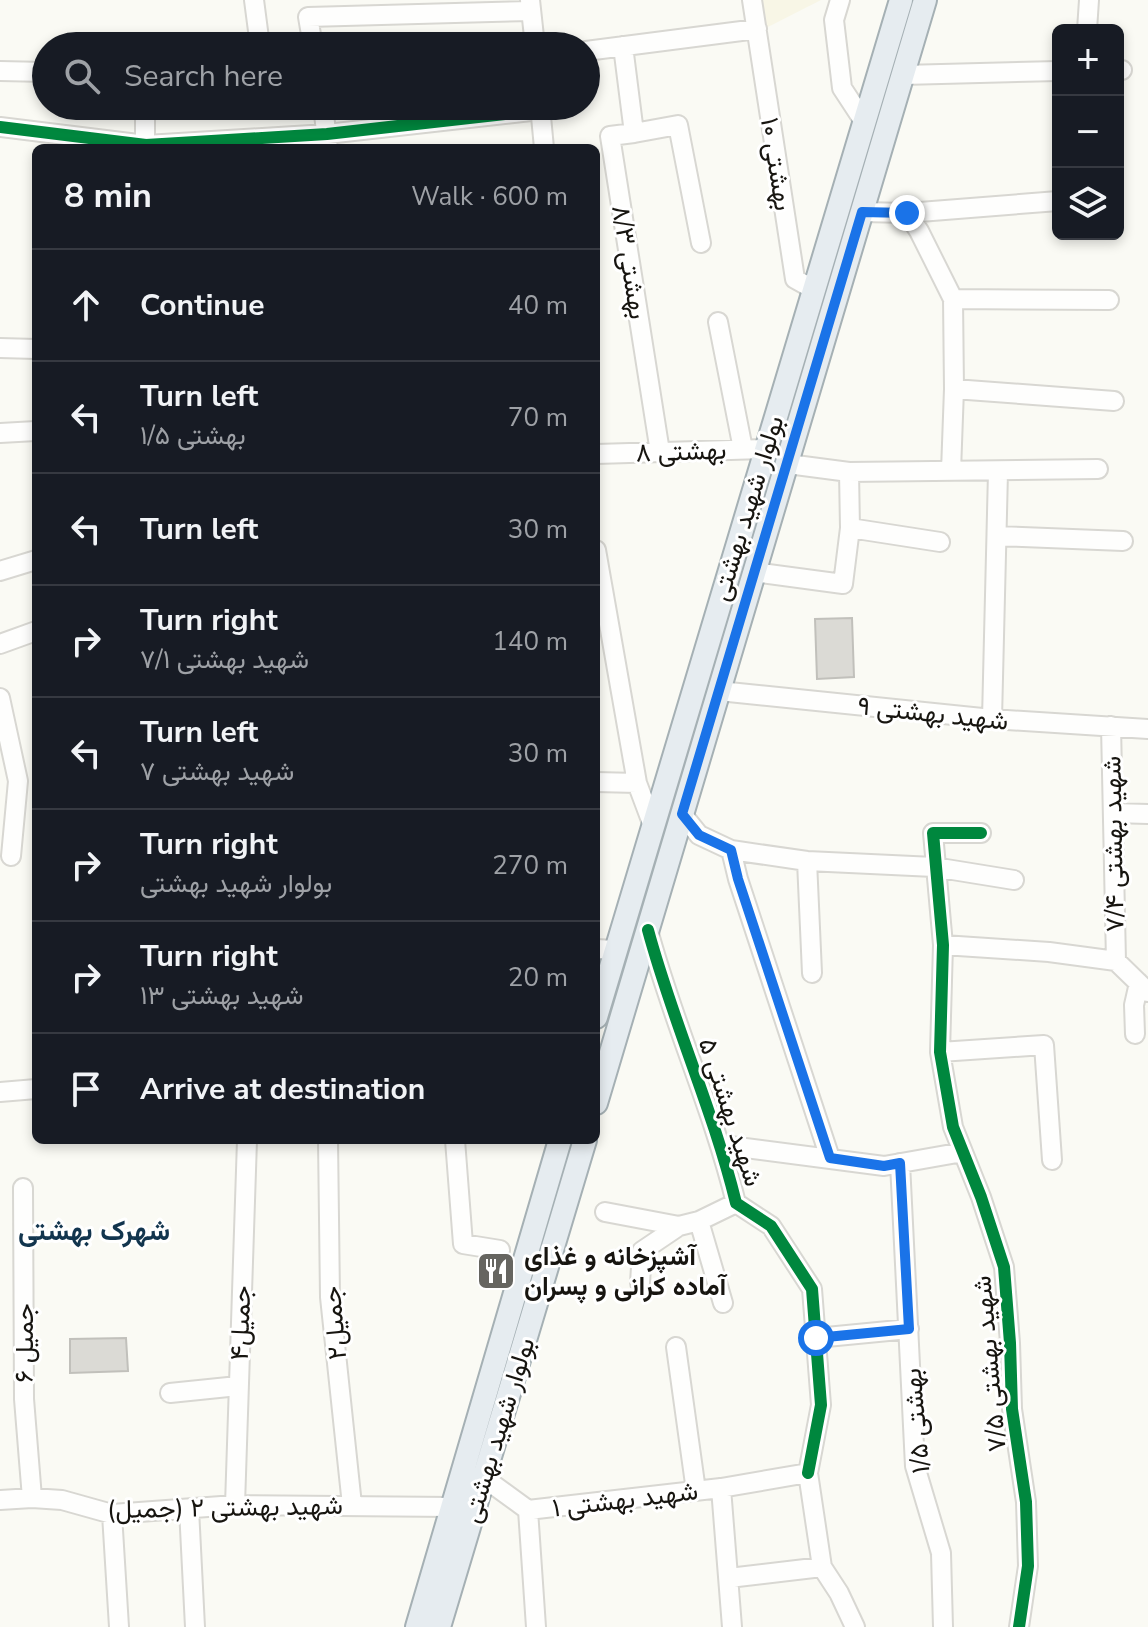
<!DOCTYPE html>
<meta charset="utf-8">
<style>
body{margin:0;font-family:"Nunito Sans",Vazirmatn,sans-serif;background:#242831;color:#f1f3f6}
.controls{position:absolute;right:24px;top:24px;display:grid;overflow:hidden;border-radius:12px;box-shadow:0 4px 12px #0003}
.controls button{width:72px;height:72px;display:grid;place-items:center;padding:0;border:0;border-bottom:2px solid #363941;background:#171b24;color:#f1f3f6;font:40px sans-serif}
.stop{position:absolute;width:24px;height:24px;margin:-18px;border:6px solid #1a73e8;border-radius:50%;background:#fff}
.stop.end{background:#1a73e8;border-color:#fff;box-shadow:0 2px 8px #0008}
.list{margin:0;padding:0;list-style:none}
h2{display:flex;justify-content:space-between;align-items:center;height:104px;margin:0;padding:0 32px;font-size:34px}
h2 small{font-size:26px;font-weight:400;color:#9ea1a6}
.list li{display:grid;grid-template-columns:52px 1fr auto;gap:24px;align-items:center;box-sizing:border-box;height:112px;padding:0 32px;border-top:2px solid #363941}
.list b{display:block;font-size:30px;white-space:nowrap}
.list p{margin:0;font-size:26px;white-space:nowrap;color:#9ea1a6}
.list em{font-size:26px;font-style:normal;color:#9ea1a6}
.icon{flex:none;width:44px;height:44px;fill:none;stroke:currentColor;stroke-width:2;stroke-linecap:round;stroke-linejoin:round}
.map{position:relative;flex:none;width:1148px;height:1627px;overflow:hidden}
.search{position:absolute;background:#171b24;box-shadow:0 4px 12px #0003;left:32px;top:32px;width:568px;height:88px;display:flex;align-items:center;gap:20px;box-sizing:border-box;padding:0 28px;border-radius:44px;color:#9ea1a6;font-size:30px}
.panel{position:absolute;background:#171b24;box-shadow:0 4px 12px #0003;left:32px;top:144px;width:568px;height:1000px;border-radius:12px}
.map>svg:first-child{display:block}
.built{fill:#f8f6e6}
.building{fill:#dbdad5;stroke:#c1c0bb;stroke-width:2}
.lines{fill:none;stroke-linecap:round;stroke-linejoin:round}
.minor-casing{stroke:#d8d7d2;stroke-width:22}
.major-casing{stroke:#a5b0b4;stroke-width:26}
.minor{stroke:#fefefd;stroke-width:18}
.major{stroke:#e6ecf0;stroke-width:22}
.cycleway-casing{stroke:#fff;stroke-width:17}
.cycleway{stroke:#00873e;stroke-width:12}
.route{stroke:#1a73e8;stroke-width:10}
.labels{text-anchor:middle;stroke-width:6;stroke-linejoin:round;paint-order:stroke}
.street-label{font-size:26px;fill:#171510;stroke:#fff}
.poi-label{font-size:26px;font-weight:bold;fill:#171510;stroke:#fff;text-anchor:start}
.neighbourhood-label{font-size:28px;font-weight:bold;fill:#12354e;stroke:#fff}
</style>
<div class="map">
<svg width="1148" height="1627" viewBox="0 0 1148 1627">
<rect width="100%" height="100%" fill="#fafaf4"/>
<path class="built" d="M757,0H821L762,30Z"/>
<path class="building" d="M852,618L854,677L817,679L815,619Z
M126,1338L128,1371L70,1373V1339Z"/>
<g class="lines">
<g class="minor-casing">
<path id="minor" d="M254,0L260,46
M530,0L535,46
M752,0L795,279L813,289
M840,0L834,20L842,88L863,120
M1087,30L1089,0
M313,46L308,17L531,11
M623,46L634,133L610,136L660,452
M586,51L757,29
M1118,70H1122
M0,71L46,72
M903,75L1058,71
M145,106V148
M323,106L328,148
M540,106L544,148
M0,127L146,145L327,134L540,110
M634,133L678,125L701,243
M862,212L907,213L919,231L953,299L954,389L951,471
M907,213L1058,201
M953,299L1109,300
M718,322L743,449
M0,348L36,349
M954,389L1114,401
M0,433L36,431
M596,454L766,449
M788,464L849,472L1098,469
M850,528L940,542
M997,536L1123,541
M596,550L637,783L652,823
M0,571L36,560
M754,572L843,584L850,528L849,472
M0,644L36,631
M719,691L992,719L1148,729
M0,698L18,781L11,856
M992,719L998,472
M1111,726L1116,961
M596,782L637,783
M1113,813L1148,814
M682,814L699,835L731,850L807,861L934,867L1014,880
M981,833H933L943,945L940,1052L953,1127L981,1197L1004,1267L1010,1343L1012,1409L1026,1502L1028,1566L1019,1627
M731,850L738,879L830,1158
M807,861L812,973
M648,930C673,1023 713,1109 736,1203L771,1226L812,1289L821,1405L808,1473
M943,945L1049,952L1116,961L1148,992
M596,949L616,950
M1135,1034L1134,1005L1139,983
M940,1052L1044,1045L1052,1160
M0,1092L36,1089
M328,1140L330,1297L352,1505
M455,1140L463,1244L500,1250
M722,1145L884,1166L963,1152
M900,1163L915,1466L941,1553L943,1627
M23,1188L24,1399L32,1498
M605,1212L679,1226L699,1221L736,1203
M699,1221L723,1303
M640,1283L642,1251L679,1226
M816,1338L909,1329
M676,1347L696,1491
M170,1393L238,1386
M484,1478L528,1510L536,1627
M721,1488L732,1627
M0,1500L32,1498L62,1500L112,1514L235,1505L452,1507
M235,1505L247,1140
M189,1509L195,1627
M528,1510L721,1488L808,1473L822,1567L839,1593L855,1627
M112,1514L119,1627
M729,1578L822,1567"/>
</g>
<g class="major-casing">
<path id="major" d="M596,1017L901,0
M596,1103L925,0
M417,1627L560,1140
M439,1627L585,1140"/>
</g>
<use href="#minor" class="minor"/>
<use href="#major" class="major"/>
<g class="cycleway-casing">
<path id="cycleway" d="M0,127L146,145L327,134L540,110
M981,833H933L943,945L940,1052L953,1127L981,1197L1004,1267L1010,1343L1012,1409L1026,1502L1028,1566L1019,1627
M648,930C673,1023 713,1109 736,1203L771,1226L812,1289L821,1405L808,1473"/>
</g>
<use href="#cycleway" class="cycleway"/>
</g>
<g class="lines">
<path class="route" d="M816,1338L909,1329L900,1163L884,1166L830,1158L738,879L731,850L699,835L682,814L862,212L907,213"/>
</g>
<defs>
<g id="restaurant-square" transform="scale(2)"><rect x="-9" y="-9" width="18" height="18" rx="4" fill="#666560" stroke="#fff"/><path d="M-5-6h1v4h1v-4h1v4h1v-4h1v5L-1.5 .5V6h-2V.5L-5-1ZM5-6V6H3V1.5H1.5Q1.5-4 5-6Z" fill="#fff"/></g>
</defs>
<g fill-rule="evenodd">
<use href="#restaurant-square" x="496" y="1271"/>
</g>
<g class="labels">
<g class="street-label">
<text transform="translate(777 164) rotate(81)" y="9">بهشتی ۱۰</text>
<text transform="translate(630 262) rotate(81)" y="9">بهشتی ۸/۳</text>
<text transform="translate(681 451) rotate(-2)" y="9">۸ بهشتی</text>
<text transform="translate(747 508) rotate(-73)" y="9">بولوار شهید بهشتی</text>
<text transform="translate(933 713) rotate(6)" y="9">شهید بهشتی ۹</text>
<text transform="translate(1113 844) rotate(-91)" y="9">شهید بهشتی ۷/۴</text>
<text transform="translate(731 1112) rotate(72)" y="9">شهید بهشتی ۵</text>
<text transform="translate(240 1323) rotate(-88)" y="9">جمیل۴</text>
<text transform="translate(334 1323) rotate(-95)" y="9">جمیل۲</text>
<text transform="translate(24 1343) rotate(-90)" y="9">جمیل ۶</text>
<text transform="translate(989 1364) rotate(-95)" y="9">شهید بهشتی ۷/۵</text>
<text transform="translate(916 1421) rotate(-95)" y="9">بهشتی ۱/۵</text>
<text transform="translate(498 1430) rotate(-73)" y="9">بولوار شهید بهشتی</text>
<text transform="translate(625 1499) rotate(-7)" y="9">شهید بهشتی ۱</text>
<text transform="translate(225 1507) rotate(-1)" y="9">شهید بهشتی ۲ (جمیل)</text>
</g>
<g class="poi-label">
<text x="524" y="1265">آشپزخانه و غذای<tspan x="524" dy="30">آماده کرانی و پسران</tspan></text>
</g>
<g class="neighbourhood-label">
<text x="94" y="1240">شهرک بهشتی</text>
</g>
</g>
</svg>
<div class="controls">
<button>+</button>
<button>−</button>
<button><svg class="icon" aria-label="layers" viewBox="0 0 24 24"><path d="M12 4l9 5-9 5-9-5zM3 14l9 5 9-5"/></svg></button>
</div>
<div class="stop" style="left:816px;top:1338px"></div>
<div class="stop end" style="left:907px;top:213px"></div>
<div class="search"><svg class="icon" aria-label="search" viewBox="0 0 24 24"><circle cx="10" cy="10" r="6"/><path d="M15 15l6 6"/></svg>Search here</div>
<section class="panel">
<h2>8 min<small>Walk · 600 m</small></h2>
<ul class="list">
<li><svg class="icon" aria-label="ahead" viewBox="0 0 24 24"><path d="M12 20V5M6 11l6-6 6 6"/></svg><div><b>Continue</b></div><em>40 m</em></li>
<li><svg class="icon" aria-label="left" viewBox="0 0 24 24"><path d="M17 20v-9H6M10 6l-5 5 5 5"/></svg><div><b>Turn left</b><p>بهشتی ۱/۵</p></div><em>70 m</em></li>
<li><svg class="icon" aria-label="left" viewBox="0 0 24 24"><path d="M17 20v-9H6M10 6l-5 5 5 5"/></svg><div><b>Turn left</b></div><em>30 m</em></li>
<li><svg class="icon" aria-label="right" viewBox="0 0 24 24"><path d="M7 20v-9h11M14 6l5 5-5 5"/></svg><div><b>Turn right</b><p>شهید بهشتی ۷/۱</p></div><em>140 m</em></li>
<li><svg class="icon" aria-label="left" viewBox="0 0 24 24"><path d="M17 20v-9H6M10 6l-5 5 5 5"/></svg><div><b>Turn left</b><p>شهید بهشتی ۷</p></div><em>30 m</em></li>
<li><svg class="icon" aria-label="right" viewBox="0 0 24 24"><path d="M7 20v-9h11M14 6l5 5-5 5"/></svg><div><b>Turn right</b><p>بولوار شهید بهشتی</p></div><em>270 m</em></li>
<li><svg class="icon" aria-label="right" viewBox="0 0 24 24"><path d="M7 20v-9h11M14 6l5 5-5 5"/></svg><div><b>Turn right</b><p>شهید بهشتی ۱۳</p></div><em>20 m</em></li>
<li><svg class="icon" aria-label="arrive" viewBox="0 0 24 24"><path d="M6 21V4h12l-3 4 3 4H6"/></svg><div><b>Arrive at destination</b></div></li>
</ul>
</section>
</div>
